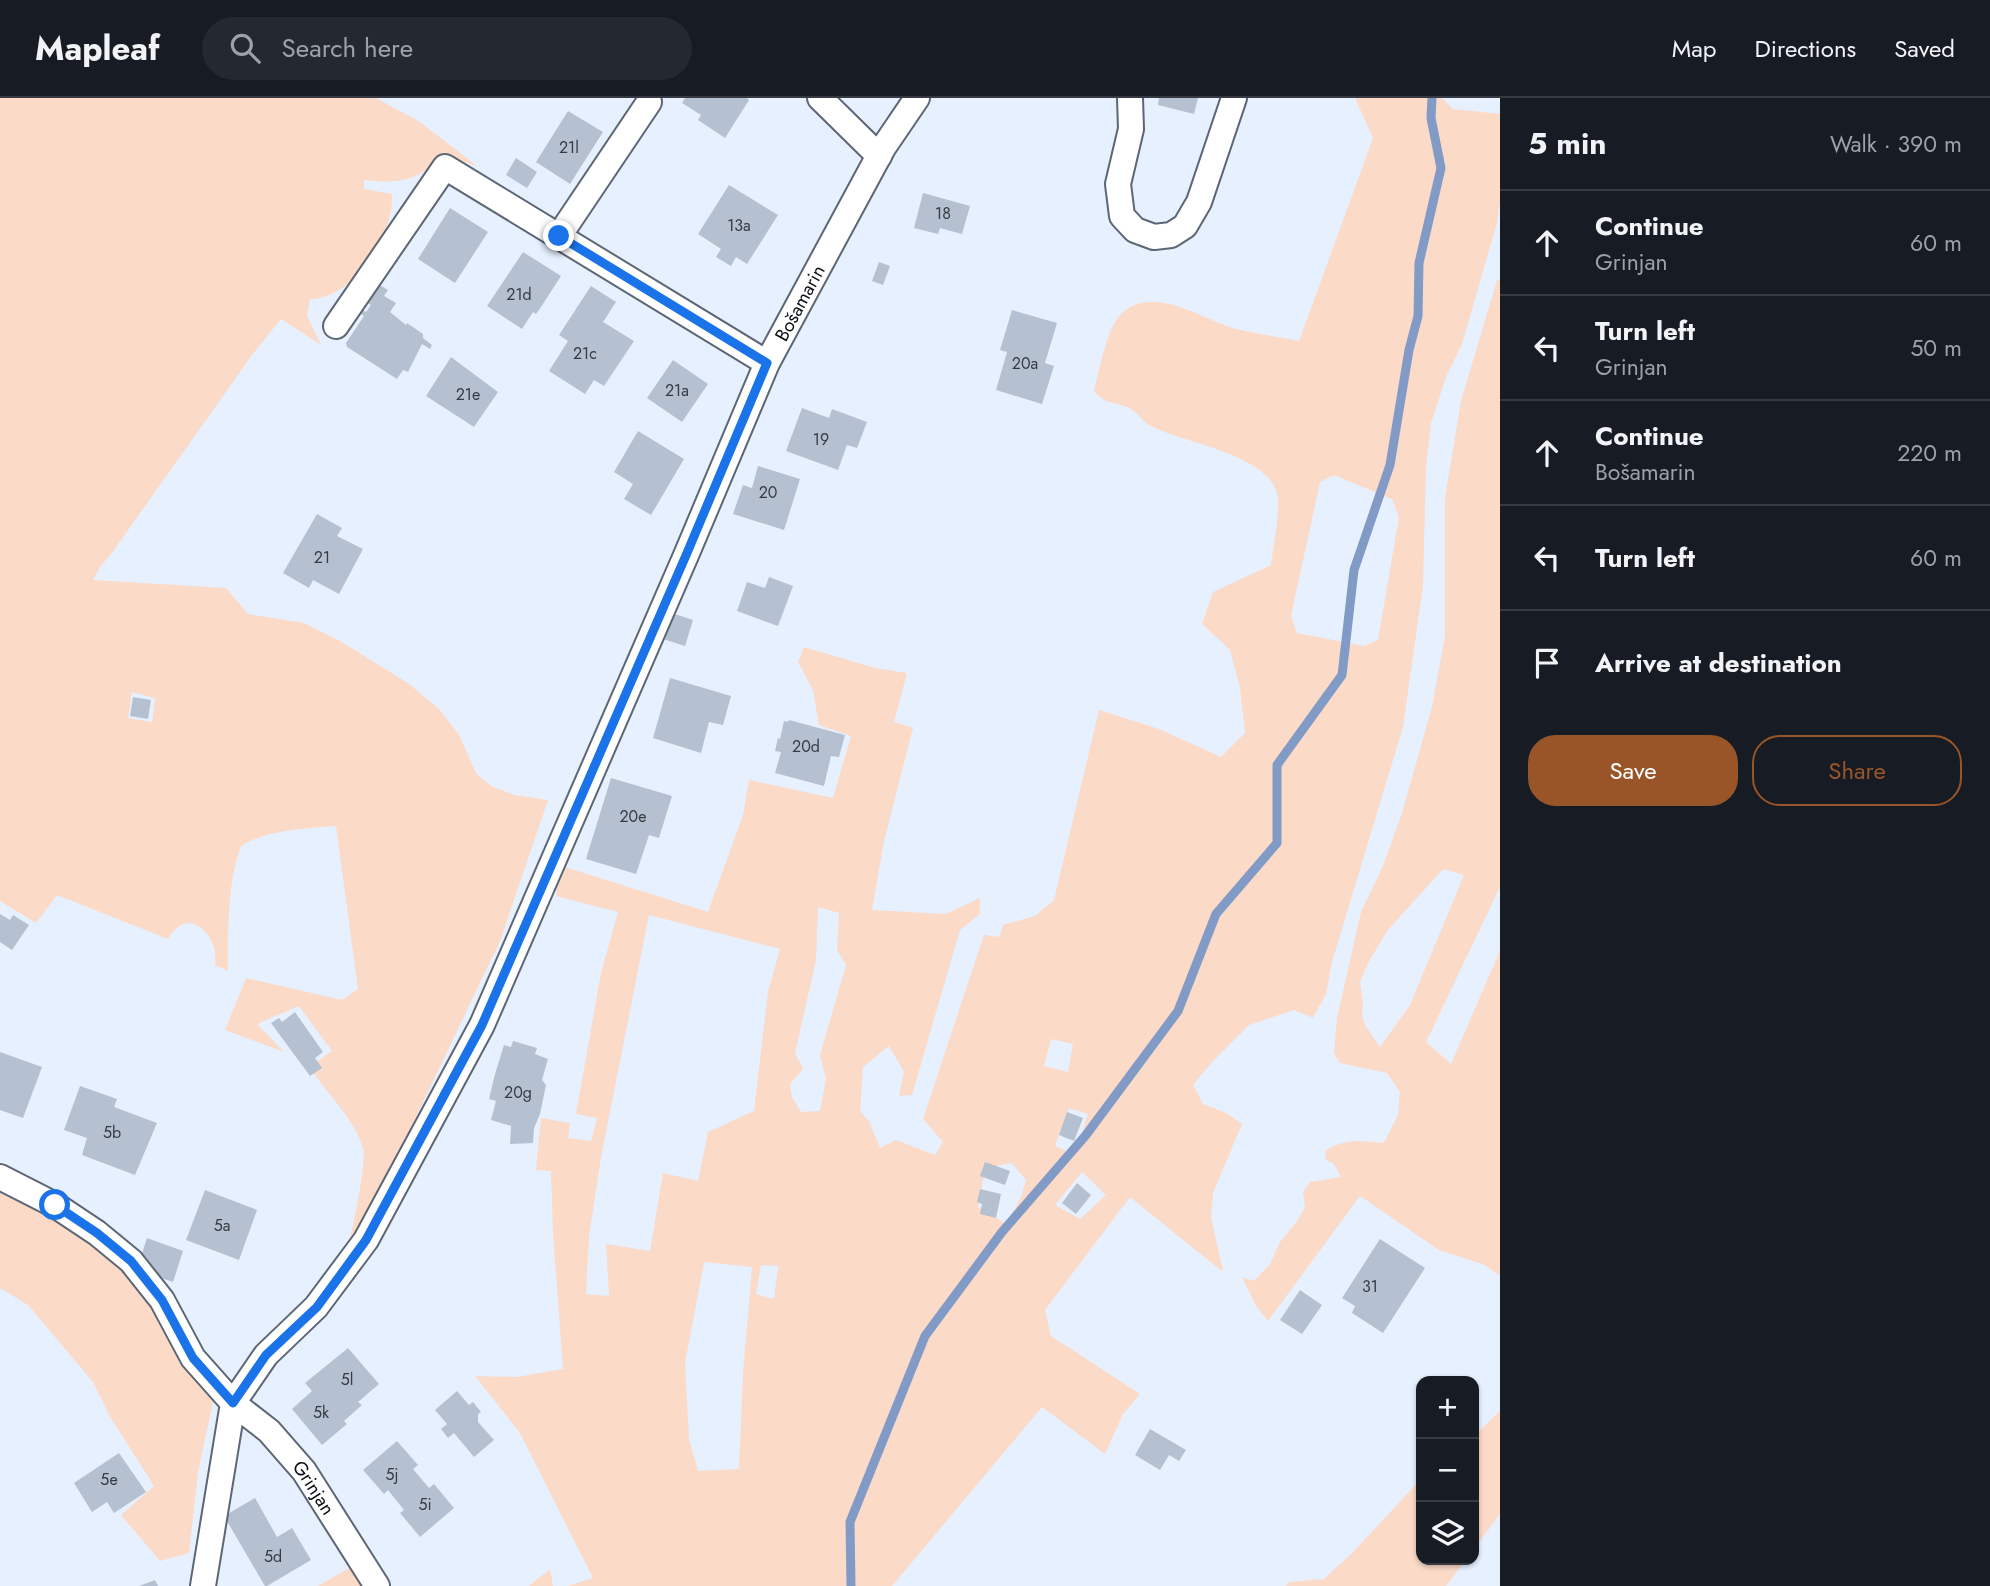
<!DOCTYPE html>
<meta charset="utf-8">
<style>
body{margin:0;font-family:Jost,sans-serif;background:#242831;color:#f1f3f6}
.controls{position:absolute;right:21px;bottom:21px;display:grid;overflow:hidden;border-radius:14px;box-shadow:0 2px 5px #0004}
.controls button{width:63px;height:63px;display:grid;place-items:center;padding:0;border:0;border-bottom:2px solid #363941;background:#171b24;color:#f1f3f6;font:35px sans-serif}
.stop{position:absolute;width:21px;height:21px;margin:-16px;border:5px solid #1a73e8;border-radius:50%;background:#fff}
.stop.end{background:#1a73e8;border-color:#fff;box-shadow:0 2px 7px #0008}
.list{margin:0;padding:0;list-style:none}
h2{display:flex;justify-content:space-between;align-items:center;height:91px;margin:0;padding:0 28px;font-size:30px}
h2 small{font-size:23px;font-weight:400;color:#9ea1a6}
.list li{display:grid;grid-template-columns:46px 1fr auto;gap:21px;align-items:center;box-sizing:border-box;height:105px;padding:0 28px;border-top:2px solid #363941}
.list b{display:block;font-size:26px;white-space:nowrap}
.list p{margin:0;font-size:23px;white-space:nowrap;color:#9ea1a6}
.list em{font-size:23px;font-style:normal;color:#9ea1a6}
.actions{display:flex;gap:14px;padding:21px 28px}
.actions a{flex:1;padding:16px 0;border:2px solid #995528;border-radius:28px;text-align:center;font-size:24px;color:#995528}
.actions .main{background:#995528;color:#fff}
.icon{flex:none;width:38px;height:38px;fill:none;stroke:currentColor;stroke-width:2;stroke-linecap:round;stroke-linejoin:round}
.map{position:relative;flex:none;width:1500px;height:1488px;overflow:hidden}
header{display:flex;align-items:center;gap:42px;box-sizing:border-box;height:98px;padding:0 35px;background:#171b24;border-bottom:2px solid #363941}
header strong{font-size:33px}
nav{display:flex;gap:38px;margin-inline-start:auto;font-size:24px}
.search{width:490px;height:63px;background:#242831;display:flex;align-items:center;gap:18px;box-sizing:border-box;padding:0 24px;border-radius:38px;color:#9ea1a6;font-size:26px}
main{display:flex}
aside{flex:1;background:#171b24}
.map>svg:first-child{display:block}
.green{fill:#fbdac8;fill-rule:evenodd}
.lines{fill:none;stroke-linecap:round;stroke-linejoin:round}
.stream{stroke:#829bc6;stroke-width:9}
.building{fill:#b5c0d1}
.street-casing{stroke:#5c6675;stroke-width:28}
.street{stroke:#fff;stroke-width:24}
.route{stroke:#1a73e8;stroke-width:9}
.labels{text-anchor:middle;stroke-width:6;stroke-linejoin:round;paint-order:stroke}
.number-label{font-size:16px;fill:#363b43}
.street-label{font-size:19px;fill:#0b0f14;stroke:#fdfdfd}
</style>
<header>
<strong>Mapleaf</strong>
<div class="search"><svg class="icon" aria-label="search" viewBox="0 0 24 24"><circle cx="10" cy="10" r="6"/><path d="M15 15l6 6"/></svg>Search here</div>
<nav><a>Map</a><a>Directions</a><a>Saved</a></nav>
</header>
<main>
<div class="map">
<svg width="1500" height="1488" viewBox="0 0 1500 1488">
<rect width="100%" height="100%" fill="#e7f0fe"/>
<path class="green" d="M0,0H376L420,24L477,68L444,57C418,83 400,86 364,82V91L392,96C394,138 355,200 310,201L307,218L321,247L281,221L252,257L114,452L100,469L93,482L226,490L248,516L304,525L340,543L408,585L440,612L459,637L476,675L491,688L515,697L548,702L500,843L367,1121L348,1151C352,1132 367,1065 363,1050C354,1019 326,996 310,969L332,953L299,908L257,926L284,954L225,932L246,880L342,902L358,891L336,728C304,731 268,731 241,748C227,787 228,832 228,873L215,867C220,838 188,805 168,841L57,797L36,825L0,803ZM132,594L155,600L152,624L128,620Z
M1355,0H1442L1453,11L1500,16V103L1497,125L1462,246L1446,279L1431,325L1426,369L1423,488L1403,629L1332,864L1326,896L1313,920L1294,912L1249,927L1212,964L1193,987L1203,1006L1226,1015L1242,1026L1213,1095L1211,1119L1223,1174L1130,1099L1045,1212L1051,1238L1140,1296L1123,1316L1105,1356L1042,1309L892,1488H567L593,1480L520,1335L475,1278L517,1279L563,1271L553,1136L551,1073L536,1072L541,1020L570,1025L568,1040L591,1043L597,1020L576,1016L601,875L618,814L556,798L557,788L550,775L552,765L708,814L743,717L749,682L833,700L851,638L819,627L813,592L798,564L804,549L875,570L907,575L894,624L913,630L884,743L872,812L946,816L980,800V816L960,832L912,997L899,998L904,974L889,948L863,969L860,1013L869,1023L880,1050L896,1042L935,1057L943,1044L923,1021L984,837L999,839L1003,827L1035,818L1054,802L1099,612L1159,631L1221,659L1245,635L1240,590L1230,552L1202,526L1213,494L1271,467C1273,450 1282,407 1276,392C1261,355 1185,345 1153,329C1143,325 1137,313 1127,309C1112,303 1107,307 1094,293C1099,274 1107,230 1120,217C1152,184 1202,222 1236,231C1257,236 1278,239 1299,243L1373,40ZM1334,377L1392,401L1399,419L1378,542L1364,548L1297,535L1291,518L1320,384ZM818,809L839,815L837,852L846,867L820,957L826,981L820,1013L801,1014L792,999L790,986L803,971L795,955L816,862ZM649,817L780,851L768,894L754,1013L708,1034L698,1083L663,1075L650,1153L606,1146L609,1198L586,1196L589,1138L601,1059ZM1051,941L1073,946L1068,974L1044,968ZM1069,1010L1088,1016L1075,1057L1055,1048ZM1012,1065L1026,1082L1021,1099L1006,1126L978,1109L985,1070ZM1082,1074L1106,1097L1080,1121L1055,1107ZM704,1164L752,1169L743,1275L739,1371L698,1373L689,1341L685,1265ZM761,1167L778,1168L774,1201L756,1196Z
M1497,182H1500V789L1426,944L1451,966L1500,853V1178L1485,1167L1439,1152L1360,1098L1268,1223L1256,1208L1242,1179L1254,1183L1270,1166L1280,1144L1298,1122L1305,1109L1303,1094L1310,1084L1341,1079L1334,1066L1326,1062L1325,1053C1345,1040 1361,1043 1384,1045L1398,1017L1400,994L1387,975L1340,965L1334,955L1337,920L1361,814L1383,768L1402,715L1432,609L1445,538V400L1461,303ZM1443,771L1464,777L1410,907L1380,949L1365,927L1362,917L1363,904L1360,884L1368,865L1387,833Z
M0,1090L19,1098L118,1161L158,1217L192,1273L213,1304L198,1374L189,1455L160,1463L121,1417L154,1388L109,1317L93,1284L28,1207L0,1190Z
M1500,1313V1416L1474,1451V1338Z
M1421,1381V1462H1466L1446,1488H1286L1289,1484L1324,1481L1355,1452Z
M356,1466L369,1488H318Z
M550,1471L553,1488H529Z"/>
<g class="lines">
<path class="stream" d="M851,1488L850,1424L925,1238L1002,1134L1086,1037L1178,913L1216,816L1277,745V667L1342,577L1354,472L1390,367L1409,252L1418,218L1419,165L1441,70L1431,20L1432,0"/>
</g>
<path class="building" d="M685,0H747L749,2L725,40L698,22L701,17L682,5Z
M1159,0H1198L1194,16L1158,7Z
M568,13L603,34L570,86L536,64Z
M516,60L537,74L527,90L506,77Z
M729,87L778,117L747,166L736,159L731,168L716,159L721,151L698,136Z
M923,95L970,108L962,136L940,130L938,136L914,130Z
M450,110L488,134L455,185L418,161Z
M523,154L561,178L541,209L536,216L533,214L522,231L487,208Z
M879,164L890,168L883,187L872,183Z
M378,186L388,192L384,198L396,205L390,214L406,227L407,225L423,236V240L432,247L430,251L422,246L408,274L403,272L397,281L347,249L346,245L364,218L360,215L362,212L366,214L371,207L366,204Z
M591,188L616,204L603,224L634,243L604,288L594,282L585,296L549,273L568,243L559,237Z
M1012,212L1057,225L1045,265L1054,268L1042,306L996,292L1007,254L1000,252Z
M451,259L498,294L474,329L426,298Z
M673,262L708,286L682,324L647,300Z
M802,310L829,320L832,311L867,324L857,350L847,347L838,372L786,353Z
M638,333L684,361L651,417L624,401L633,386L614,374Z
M758,368L800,381L784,432L733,416L743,387L752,390Z
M317,416L342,430L337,438L363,451L339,496L313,482L309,490L283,475Z
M769,479L793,488L778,528L737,513L747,484L765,490Z
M672,515L693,522L685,548L663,541Z
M670,580L731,598L723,627L709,624L701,655L653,640Z
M133,599L151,602L148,621L130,618Z
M789,622L845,637L839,659L831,658L824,688L775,675L781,654L775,653L778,640L780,641L784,623L788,624Z
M611,680L672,698L659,740L649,737L636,776L586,761Z
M0,816L10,822L13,817L29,827L12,852L0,844Z
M295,914L323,954L315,960L322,970L310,978L271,925L279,920L282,924Z
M513,943L537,950L535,956L548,961L542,982L546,987L540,1016L534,1030L533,1045L510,1046L511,1028L491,1022L496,1003L489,1001L495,976L504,947L511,949Z
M0,954L42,969L23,1020L0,1012Z
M80,988L117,1001L114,1009L157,1025L135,1077L82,1057L87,1040L64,1032Z
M1067,1014L1083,1020L1074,1043L1059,1037Z
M985,1064L1010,1073L1005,1087L980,1078Z
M1077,1085L1091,1097L1076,1116L1062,1105Z
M980,1091L1001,1096L996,1120L980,1116L982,1106L977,1104Z
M205,1092L257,1112L239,1162L186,1142Z
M147,1140L183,1153L173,1184L150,1176L152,1169L139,1165Z
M1380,1141L1425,1170L1383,1235L1352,1215L1355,1208L1342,1200Z
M1300,1192L1322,1207L1302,1236L1280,1222Z
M348,1250L379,1286L358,1304L362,1307L344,1323L347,1326L322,1347L292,1311L312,1293L305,1285Z
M457,1293L469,1307L473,1304L481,1314L478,1316V1324L494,1342L474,1359L454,1335L448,1340L441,1331L447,1326L435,1312Z
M1150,1331L1186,1352L1179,1363L1169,1357L1160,1372L1135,1357Z
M397,1343L418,1367L413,1371L429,1390L434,1386L454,1410L420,1439L400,1415L404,1412L388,1392L384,1396L363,1372Z
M119,1355L146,1394L114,1415L107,1404L92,1414L74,1385Z
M255,1400L277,1439L292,1430L311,1462L267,1488H265L224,1418Z
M155,1482L158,1488H139Z"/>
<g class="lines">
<g class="street-casing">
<g id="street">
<path d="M820,0L879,58"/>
<path d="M1130,0L1131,31L1118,86L1122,118L1135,132L1154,139L1171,137L1185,128L1199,104L1234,0"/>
<path d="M559,138L649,4"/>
<path d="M336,228L445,69L767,265"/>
<path id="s1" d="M0,1079L55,1107L97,1135L131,1163L162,1202L193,1260L233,1305L269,1333L304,1373L377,1488"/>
<path id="s2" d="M203,1488L233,1305L266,1257L316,1209L366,1142L482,927L687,455L767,265L883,50L917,0"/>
</g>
</g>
<use href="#street" class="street"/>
</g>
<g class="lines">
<path class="route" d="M55,1107L97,1135L131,1163L162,1202L193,1260L233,1305L266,1257L317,1209L366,1142L482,927L687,455L767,265L559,138"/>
</g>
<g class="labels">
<g class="number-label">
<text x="569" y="55">21l</text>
<text x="943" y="121">18</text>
<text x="739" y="133">13a</text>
<text x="519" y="202">21d</text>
<text x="585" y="261">21c</text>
<text x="1025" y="271">20a</text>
<text x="677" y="298">21a</text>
<text x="468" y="302">21e</text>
<text x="821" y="347">19</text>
<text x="768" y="400">20</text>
<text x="322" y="465">21</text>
<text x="806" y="654">20d</text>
<text x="633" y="724">20e</text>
<text x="518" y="1000">20g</text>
<text x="112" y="1040">5b</text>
<text x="222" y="1133">5a</text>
<text x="1370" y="1194">31</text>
<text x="347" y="1287">5l</text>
<text x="321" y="1320">5k</text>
<text x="392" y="1382">5j</text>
<text x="109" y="1387">5e</text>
<text x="425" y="1412">5i</text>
<text x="273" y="1464">5d</text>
</g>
<g class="street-label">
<text dy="7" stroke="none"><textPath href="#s2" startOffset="1430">Bošamarin</textPath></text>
<text dy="7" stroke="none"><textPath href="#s1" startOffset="450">Grinjan</textPath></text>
</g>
</g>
</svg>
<div class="controls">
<button>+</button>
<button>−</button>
<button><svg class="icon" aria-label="layers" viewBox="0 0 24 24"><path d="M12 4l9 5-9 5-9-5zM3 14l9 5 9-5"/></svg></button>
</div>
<div class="stop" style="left:55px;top:1107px"></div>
<div class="stop end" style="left:559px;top:138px"></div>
</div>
<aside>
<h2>5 min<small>Walk · 390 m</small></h2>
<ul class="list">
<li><svg class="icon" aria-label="ahead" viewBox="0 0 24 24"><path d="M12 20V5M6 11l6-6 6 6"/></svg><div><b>Continue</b><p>Grinjan</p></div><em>60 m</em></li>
<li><svg class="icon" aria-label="left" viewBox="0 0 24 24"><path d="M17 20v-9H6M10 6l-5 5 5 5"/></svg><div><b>Turn left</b><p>Grinjan</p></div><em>50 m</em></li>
<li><svg class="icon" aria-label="ahead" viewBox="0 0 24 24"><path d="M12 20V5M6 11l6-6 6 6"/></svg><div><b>Continue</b><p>Bošamarin</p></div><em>220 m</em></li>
<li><svg class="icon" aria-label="left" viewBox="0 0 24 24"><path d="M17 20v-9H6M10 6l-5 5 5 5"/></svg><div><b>Turn left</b></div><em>60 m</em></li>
<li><svg class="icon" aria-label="arrive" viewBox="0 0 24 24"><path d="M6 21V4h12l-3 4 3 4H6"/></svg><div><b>Arrive at destination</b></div></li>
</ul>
<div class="actions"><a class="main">Save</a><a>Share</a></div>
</aside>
</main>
